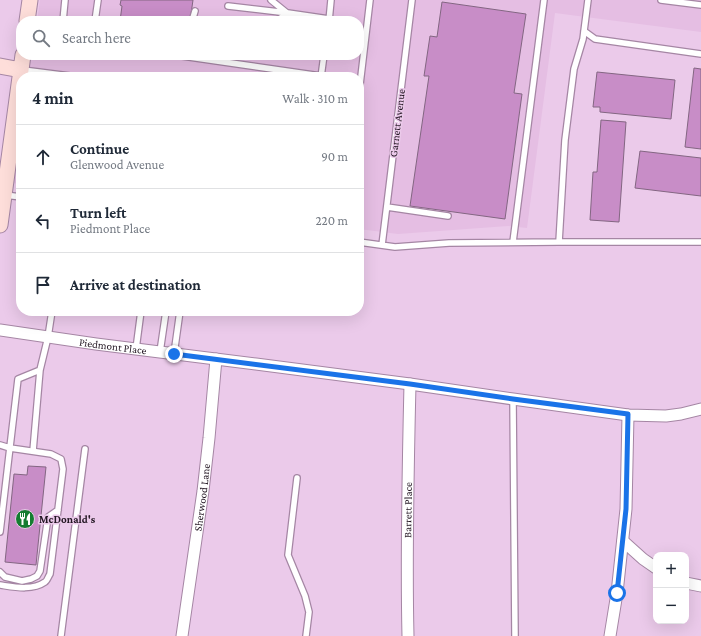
<!DOCTYPE html>
<meta charset="utf-8">
<style>
body{margin:0;font-family:"Crimson Pro",serif;background:#f6f6f7;color:#1f2937}
.controls{position:absolute;right:12px;bottom:12px;display:grid;overflow:hidden;border-radius:8px;box-shadow:0 4px 16px #0002}
.controls button{width:36px;height:36px;display:grid;place-items:center;padding:0;border:0;border-bottom:1px solid #e0e1e3;background:#fff;color:#1f2937;font:20px sans-serif}
.stop{position:absolute;width:12px;height:12px;margin:-9px;border:3px solid #1a73e8;border-radius:50%;background:#fff}
.stop.end{background:#1a73e8;border-color:#fff;box-shadow:0 1px 4px #0008}
.list{margin:0;padding:0;list-style:none}
h2{display:flex;justify-content:space-between;align-items:center;height:52px;margin:0;padding:0 16px;font-size:17px}
h2 small{font-size:13px;font-weight:400;color:#747a83}
.list li{display:grid;grid-template-columns:26px 1fr auto;gap:12px;align-items:center;box-sizing:border-box;height:64px;padding:0 16px;border-top:1px solid #e0e1e3}
.list b{display:block;font-size:15px;white-space:nowrap}
.list p{margin:0;font-size:13px;white-space:nowrap;color:#747a83}
.list em{font-size:13px;font-style:normal;color:#747a83}
.icon{flex:none;width:22px;height:22px;fill:none;stroke:currentColor;stroke-width:2;stroke-linecap:round;stroke-linejoin:round}
.map{position:relative;flex:none;width:701px;height:636px;overflow:hidden}
.search{position:absolute;background:#fff;box-shadow:0 4px 16px #0002;left:16px;top:16px;width:348px;height:44px;display:flex;align-items:center;gap:10px;box-sizing:border-box;padding:0 14px;border-radius:16px;color:#747a83;font-size:15px}
.panel{position:absolute;background:#fff;box-shadow:0 4px 16px #0002;left:16px;top:72px;width:348px;height:244px;border-radius:16px}
.map>svg:first-child{display:block}
.built{fill:#e5bee3}
.building{fill:#c88dc7;stroke:#836682}
.lines{fill:none;stroke-linecap:round;stroke-linejoin:round}
.lane-casing{stroke:#a586a4;stroke-width:8}
.street-casing{stroke:#a586a4;stroke-width:13}
.secondary-casing{stroke:#a586a4;stroke-width:17}
.lane{stroke:#fff;stroke-width:5.5}
.street{stroke:#fff;stroke-width:11}
.secondary{stroke:#fededa;stroke-width:15}
.route{stroke:#1a73e8;stroke-width:5}
.labels{text-anchor:middle;stroke-width:3;stroke-linejoin:round;paint-order:stroke}
.street-label{font-size:11px;fill:#231723;stroke:#ebcaea}
.poi-label{font-size:11px;font-weight:bold;fill:#231723;stroke:#ebcaea;text-anchor:start}
</style>
<div class="map">
<svg width="701" height="636" viewBox="0 0 701 636">
<rect width="100%" height="100%" fill="#ebcaea"/>
<path class="built" d="M40,0H701V32L555,13L527,228L508,226L398,234L359,229V77H28L31,55H359V21H37Z
M21,122V184L12,183Z"/>
<path class="building" d="M121,0H193L190,21L179,19L178,21H120L122,6L120,5Z
M442,2L526,14L514,93L522,94L505,219L410,206L429,76H424L430,36L437,37Z
M694,68L701,69V149L685,147Z
M597,72L675,80L671,119L600,112V107H593Z
M601,120L626,122L619,222L590,220L593,172H597Z
M640,151L701,158V196L635,188Z
M28,466L46,467L36,565L5,562L14,474L27,475Z"/>
<g class="lines">
<g class="lane-casing">
<path id="lane" d="M271,0L287,13
M661,0L701,5
M228,6L288,13
M63,21L65,0
M95,21L98,0
M192,21L195,11
M276,21L288,13L329,19
M329,21L331,0
M584,31L595,39L701,54
M175,55L321,76
M23,70L78,77
M321,77L324,55
M359,93L370,0
M5,195L21,197
M387,207L448,216
M359,242L395,247L449,243L559,242H701
M513,242L544,0
M559,242L565,140L574,69L583,39L588,0
M382,245L412,0
M136,349L141,311
M160,352L166,311
M174,354L180,311
M513,399L515,636
M0,445L10,448L51,454L61,459L63,469L50,574C48,577 47,581 45,582C32,591 14,587 0,585
M33,451L40,370L48,337L52,311
M297,478L288,555L305,596L309,612L306,636
M0,532L18,379L40,370
M0,572L5,577L22,581L31,579L37,576L40,571L48,517L58,510
M61,636L85,449"/>
</g>
<g class="street-casing">
<g id="street">
<path id="s1" d="M0,330L96,344L256,364L410,384L513,399L628,415L666,416L681,414L701,409"/>
<path d="M623,541L643,559L656,568"/>
<path d="M686,583L701,586"/>
<path id="s2" d="M182,636L203,491L209,438L216,359"/>
<path id="s3" d="M408,636C406,552 408,468 410,384"/>
<path d="M610,636L617,593L626,509L628,415"/>
</g>
</g>
<g class="secondary-casing">
<path id="secondary" d="M27,21L30,0
M0,66L21,70
M0,225L23,55"/>
</g>
<use href="#lane" class="lane"/>
<use href="#street" class="street"/>
<use href="#secondary" class="secondary"/>
</g>
<g class="lines">
<path class="route" d="M174,354L410,384L513,399L628,414L626,509L617,593"/>
</g>
<defs>
<g id="restaurant-disc" transform="scale(1)"><circle r="9.5" fill="#147d31" stroke="#ebcaea"/><path d="M-5-6h1v4h1v-4h1v4h1v-4h1v5L-1.5 .5V6h-2V.5L-5-1ZM5-6V6H3V1.5H1.5Q1.5-4 5-6Z" fill="#fff"/></g>
</defs>
<g fill-rule="evenodd">
<use href="#restaurant-disc" x="25" y="519"/>
</g>
<g class="labels">
<g class="street-label">
<text transform="translate(397 123) rotate(-83)" y="4">Garnett Avenue</text>
<text dy="4" stroke="none"><textPath href="#s1" startOffset="114">Piedmont Place</textPath></text>
<text dy="4" stroke="none"><textPath href="#s2" startOffset="140">Sherwood Lane</textPath></text>
<text dy="4" stroke="none"><textPath href="#s3" startOffset="126">Barrett Place</textPath></text>
</g>
<g class="poi-label">
<text x="39" y="523">McDonald's</text>
</g>
</g>
</svg>
<div class="controls">
<button>+</button>
<button>−</button>
</div>
<div class="stop" style="left:617px;top:593px"></div>
<div class="stop end" style="left:174px;top:354px"></div>
<div class="search"><svg class="icon" aria-label="search" viewBox="0 0 24 24"><circle cx="10" cy="10" r="6"/><path d="M15 15l6 6"/></svg>Search here</div>
<section class="panel">
<h2>4 min<small>Walk · 310 m</small></h2>
<ul class="list">
<li><svg class="icon" aria-label="ahead" viewBox="0 0 24 24"><path d="M12 20V5M6 11l6-6 6 6"/></svg><div><b>Continue</b><p>Glenwood Avenue</p></div><em>90 m</em></li>
<li><svg class="icon" aria-label="left" viewBox="0 0 24 24"><path d="M17 20v-9H6M10 6l-5 5 5 5"/></svg><div><b>Turn left</b><p>Piedmont Place</p></div><em>220 m</em></li>
<li><svg class="icon" aria-label="arrive" viewBox="0 0 24 24"><path d="M6 21V4h12l-3 4 3 4H6"/></svg><div><b>Arrive at destination</b></div></li>
</ul>
</section>
</div>
